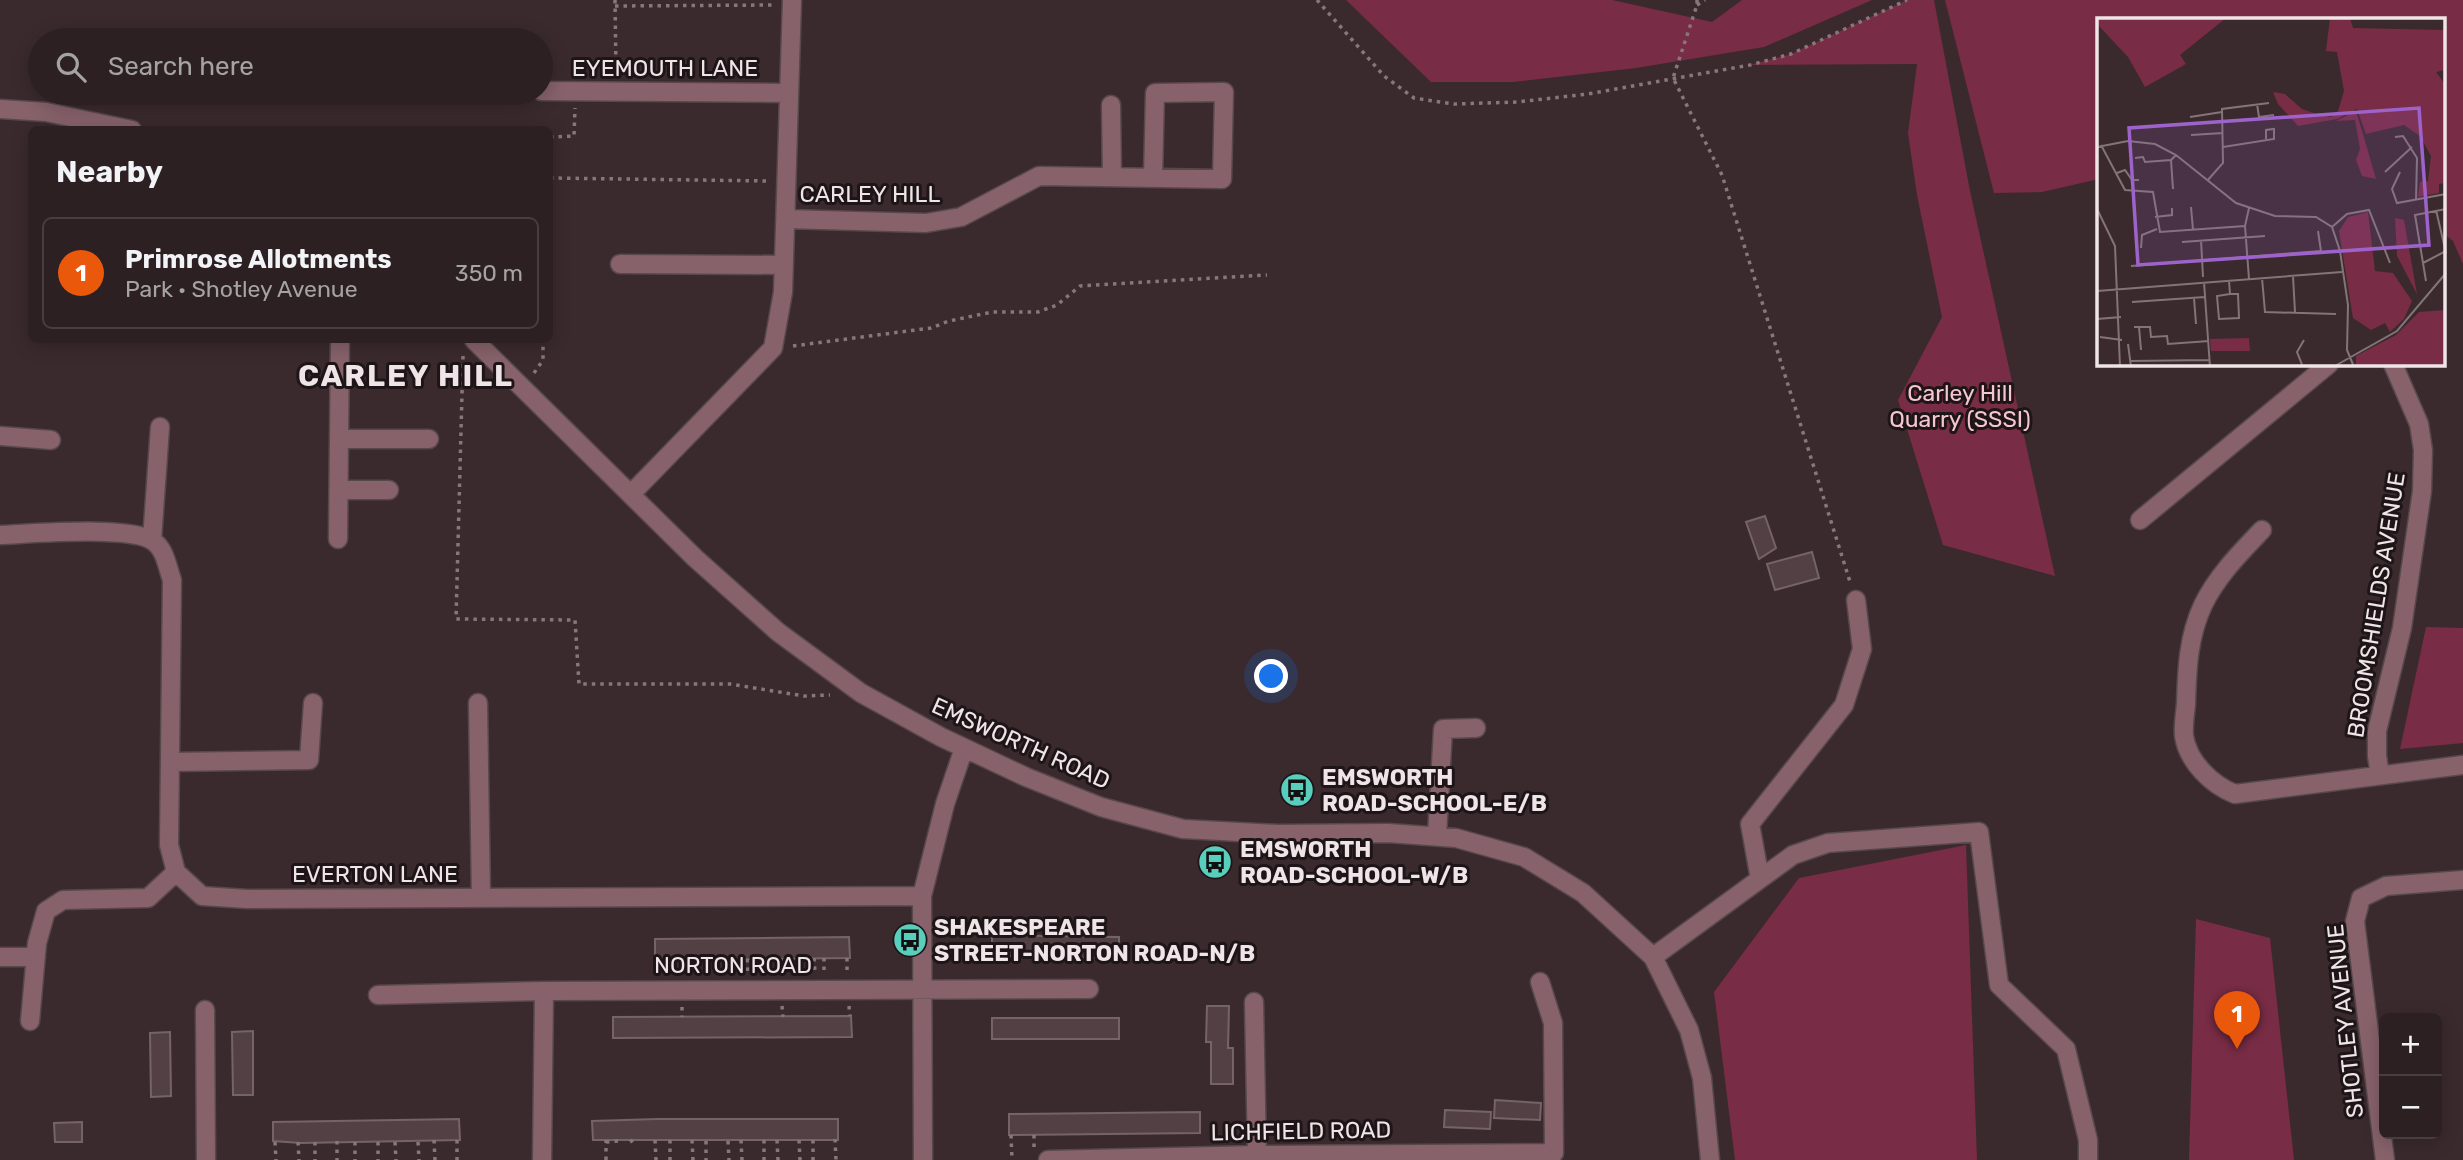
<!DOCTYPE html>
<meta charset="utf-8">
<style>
body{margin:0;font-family:Rubik,sans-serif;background:#382d2f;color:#f1f3f6}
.controls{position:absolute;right:21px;bottom:21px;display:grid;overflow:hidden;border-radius:10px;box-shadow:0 4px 18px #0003}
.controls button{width:63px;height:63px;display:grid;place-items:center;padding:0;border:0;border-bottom:2px solid #483e40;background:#2c2022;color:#f1f3f6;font:35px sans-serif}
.you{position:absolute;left:1272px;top:677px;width:24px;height:24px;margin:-18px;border:5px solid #fff;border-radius:50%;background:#1a73e8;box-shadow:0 0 0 10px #1a73e833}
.badge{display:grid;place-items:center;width:46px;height:46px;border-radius:50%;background:#ea580c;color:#fff;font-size:23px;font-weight:700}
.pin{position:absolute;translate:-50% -58px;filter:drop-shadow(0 2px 4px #0008)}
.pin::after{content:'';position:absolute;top:37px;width:24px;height:21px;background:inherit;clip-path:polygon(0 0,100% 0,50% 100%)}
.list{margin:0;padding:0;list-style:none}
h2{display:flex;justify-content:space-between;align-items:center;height:91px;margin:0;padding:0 28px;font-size:30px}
h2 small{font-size:23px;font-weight:400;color:#a6a3a5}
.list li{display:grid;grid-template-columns:46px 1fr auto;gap:21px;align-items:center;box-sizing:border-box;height:112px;margin:0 14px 14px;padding:0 14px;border:2px solid #483e40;border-radius:10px}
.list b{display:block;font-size:26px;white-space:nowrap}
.list p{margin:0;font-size:23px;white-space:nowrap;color:#a6a3a5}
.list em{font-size:23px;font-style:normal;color:#a6a3a5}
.icon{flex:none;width:38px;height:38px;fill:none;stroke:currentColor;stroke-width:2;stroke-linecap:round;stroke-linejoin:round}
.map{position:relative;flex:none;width:2463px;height:1160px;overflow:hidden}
.search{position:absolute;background:#2c2022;box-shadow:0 4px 18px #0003;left:28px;top:28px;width:525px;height:77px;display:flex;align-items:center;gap:18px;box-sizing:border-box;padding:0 24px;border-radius:38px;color:#a6a3a5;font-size:26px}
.panel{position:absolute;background:#2c2022;box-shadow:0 4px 18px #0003;left:28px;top:126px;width:525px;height:217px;border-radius:10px}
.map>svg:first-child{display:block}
.green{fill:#782c45}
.building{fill:#524045;stroke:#766368;stroke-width:2}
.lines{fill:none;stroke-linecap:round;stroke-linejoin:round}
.minor-casing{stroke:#57484c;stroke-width:21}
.path{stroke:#85777b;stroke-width:3.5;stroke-dasharray:3.5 5;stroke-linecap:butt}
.minor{stroke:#87626b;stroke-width:18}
.labels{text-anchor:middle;stroke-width:6;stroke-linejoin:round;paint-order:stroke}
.street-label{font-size:23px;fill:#efe4e7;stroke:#1d1517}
.park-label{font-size:23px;fill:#f5c6d1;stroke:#1d1517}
.poi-label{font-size:23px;font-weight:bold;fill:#efe4e7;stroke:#1d1517;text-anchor:start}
.district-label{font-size:30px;font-weight:bold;letter-spacing:2px;fill:#efe4e7;stroke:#1d1517}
.inset-road{fill:none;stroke:#827478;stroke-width:2}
.view{fill:#9e63cb;fill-opacity:0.15;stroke:#9e63cb;stroke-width:3.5}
.inset-edge{fill:none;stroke:#efe4e7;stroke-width:3.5}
</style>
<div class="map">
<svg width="2463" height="1160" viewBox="0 0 2463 1160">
<rect width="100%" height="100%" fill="#3a2a2e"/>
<path class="green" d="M1346,0H1612L1712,22L1742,0H1872L1764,47L1636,68L1513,82H1431Z
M1907,0H1934L1970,191L2055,576L1943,545L1898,400L1942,317L1917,195L1908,133L1917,64L1750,65L1791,54Z
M1945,0H2463V264L2453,241L2444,234V19H2099V179L2042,192L1994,193Z
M2426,627L2463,628V743L2400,749Z
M1966,845L1977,1160H1735L1714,992L1799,878Z
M2196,919L2270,938L2294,1160H2189Z"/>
<path class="building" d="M1765,516L1776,548L1759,559L1746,522Z
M1812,552L1819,578L1775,590L1767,564Z
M992,935L1119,937V958L992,956Z
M849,937L850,958L655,960V939Z
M1207,1006H1229L1228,1048H1233V1084H1211V1042H1206Z
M851,1016L852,1037L613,1038V1017Z
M992,1018H1119V1039H992Z
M253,1031V1095H233L232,1032Z
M170,1032L171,1096L151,1097L150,1033Z
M1495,1100L1541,1103L1540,1120L1494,1118Z
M1445,1110L1491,1112L1490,1129L1444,1127Z
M1200,1112V1133L1009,1135V1114Z
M459,1119L460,1140L301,1143L273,1141V1122Z
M658,1119H838V1140H593L592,1121Z
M82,1122V1142H55L54,1123Z"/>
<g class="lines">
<g class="minor-casing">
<path id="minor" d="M541,91L789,93
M1111,105L1112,177
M0,109L46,112L132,130
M786,219L926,223L961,217L1039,176L1222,179L1224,92L1155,93L1153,177
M620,264L784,265
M474,340L695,558L778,632L861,693L941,737L1026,777L1101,807L1183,829L1278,834L1388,833L1456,838L1524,857L1583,893L1653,957L1689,1030L1702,1078L1710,1160
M0,436L51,440
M339,439H429
M339,490H389
M631,494L773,348L783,292L792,0
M2140,520L2329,364
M2262,530C2240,553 2217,576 2203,605C2188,637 2187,670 2186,704C2185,714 2183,726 2184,736C2188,762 2212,785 2235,794L2463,765
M0,535C30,534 131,525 153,541C165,549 167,566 172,580L169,845L176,872L202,896L247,899L922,896
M338,539L340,340
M152,540L160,427
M478,703L481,898
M170,762L309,760L313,703
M2380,775L2377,756V731L2402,628L2422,491L2423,450L2419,424L2393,364
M1437,836L1443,729L1476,728
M1760,879L1750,824L1844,705L1862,649L1856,600
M0,957H36
M1653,957L1793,855L1828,843L1979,832L1999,985L2066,1049L2088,1140V1160
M378,995L544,991L1089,989
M1254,1002L1257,1155
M205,1010L206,1160
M30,1021L37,943L46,911L63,900L148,898L176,872
M542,1160L544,991
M923,1160L922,896L945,804L964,748
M1048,1160L1257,1155L1554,1153L1553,1023L1540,982
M2385,1160L2355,921L2361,898L2386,886L2463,880"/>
</g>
<path class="path" d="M615,0L616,73
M1317,0L1384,76L1414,98L1454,104L1517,102L1588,94L1750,65L1791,54L1907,0
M1697,0V5L1673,78L1722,175L1851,585
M1697,5L1705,0
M615,6L774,5
M550,137L574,136L575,108
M550,178L768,181
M793,346L931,328L949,321L992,312H1038L1057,305L1080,286L1267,275
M463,356L456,619L575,620L579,684H730L804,696L830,695
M534,373L543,360V340
M758,958V974
M781,958V974
M792,958V974
M814,958L815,973
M824,958V974
M847,958V973
M691,959V974
M714,959V974
M725,959V974
M747,959L748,974
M658,960V972
M681,960V971
M782,1006L783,1017
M849,1006L850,1016
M682,1007V1017
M1011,1135L1012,1160
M1034,1135V1147
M835,1139L836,1160
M434,1140L435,1160
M457,1140V1160
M655,1140L656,1160
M670,1140V1160
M692,1140L693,1160
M741,1140L742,1160
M764,1140V1160
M777,1140L778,1160
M799,1140L800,1160
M813,1140V1160
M337,1141V1160
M706,1141V1160
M728,1141L729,1160
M275,1142L276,1160
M298,1142L299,1160
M315,1142V1160
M355,1142V1160
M378,1142V1160
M395,1142L396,1160
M418,1142L419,1160
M606,1142L618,1141V1139
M630,1142L633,1140
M606,1160V1140"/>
<use href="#minor" class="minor"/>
</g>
<defs>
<g id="bus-disc" transform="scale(1.75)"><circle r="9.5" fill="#5acebd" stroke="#1d1517"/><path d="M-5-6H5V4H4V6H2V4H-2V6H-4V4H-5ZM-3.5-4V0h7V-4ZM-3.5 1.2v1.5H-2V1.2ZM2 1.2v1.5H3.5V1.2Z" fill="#111"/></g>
</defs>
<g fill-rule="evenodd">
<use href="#bus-disc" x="1297" y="790"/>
<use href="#bus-disc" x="1215" y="862"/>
<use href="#bus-disc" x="910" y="940"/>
</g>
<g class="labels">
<g class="street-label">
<text x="665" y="76">EYEMOUTH LANE</text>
<text x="870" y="202">CARLEY HILL</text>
<text transform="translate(2376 605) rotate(-81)" y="8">BROOMSHIELDS AVENUE</text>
<text transform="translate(1021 743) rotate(24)" y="8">EMSWORTH ROAD</text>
<text x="375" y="882">EVERTON LANE</text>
<text x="733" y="973">NORTON ROAD</text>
<text transform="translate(2345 1021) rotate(-96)" y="8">SHOTLEY AVENUE</text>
<text transform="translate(1301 1131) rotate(-1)" y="8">LICHFIELD ROAD</text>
</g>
<g class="park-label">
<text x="1960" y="401">Carley Hill<tspan x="1960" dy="26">Quarry (SSSI)</tspan></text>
</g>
<g class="poi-label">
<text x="1322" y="785">EMSWORTH<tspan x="1322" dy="26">ROAD-SCHOOL-E/B</tspan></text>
<text x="1240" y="857">EMSWORTH<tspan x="1240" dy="26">ROAD-SCHOOL-W/B</tspan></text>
<text x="934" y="935">SHAKESPEARE<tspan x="934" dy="26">STREET-NORTON ROAD-N/B</tspan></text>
</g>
<g class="district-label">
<text x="406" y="386">CARLEY HILL</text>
</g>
</g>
<g transform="translate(2097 18)">
<rect width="348" height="348" fill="#3a2a2e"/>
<path d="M0,0H129L83,37L89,46L48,69L31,39L0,6ZM233,0H253L256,10L348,12V52L339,54L348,66V165L342,166V175L321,179L323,164L331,163L334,138L323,118L307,107L269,116L260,91L240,101L201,108L181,86L176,74L188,76L205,91L222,97L234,99L241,93L247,73L240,34L229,33ZM259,93L266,116L279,161L265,158L259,142L263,131L258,102L239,103ZM271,194L278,253L296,255L315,283L307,301L293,314L288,305L274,312L256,300L242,213L251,199ZM298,200L307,202L320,276L300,238ZM348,292V348H259V338L299,317L322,294ZM152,320L153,333H114L113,321Z" fill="#782c45"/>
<path class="inset-road" d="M160,86L162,99L177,97M93,99L125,94M94,117L126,115M298,119L306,118L320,140L319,182M4,127L28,172L56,174L63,214L148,208M0,129L31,123L58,126L79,137L139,185L178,198L219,199L235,209L243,233L251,287L250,332L257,349M126,129L177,121V111L169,112V121M38,140L46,139L48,144L74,142L79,137M74,142L76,171M288,154L315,129M303,154L295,171L300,185L349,176M20,155L28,152L35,162H42M110,163L126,145L125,91L172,85M94,189L96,212M152,190L148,208L152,261M0,191L18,228L23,349M339,192L349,235M58,199L75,197V190M235,209L250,196L272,192L293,245M104,222L106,259M85,224L168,218M44,230L45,217L60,211M326,245L347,234M34,248L224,233L221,213M196,258L198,294M165,260L168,294L239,296M132,263L133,276H141L142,300L122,301L120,278L133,276M329,263L318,197L349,191M107,264L113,349M0,273L245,254M97,280L99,306M35,284L108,279M0,301L24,299M37,309H53L54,319L70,318L71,326L112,323M42,309L44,332M3,319L25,322M31,326L34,349M33,343L113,342M206,349L200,334L207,322M236,349L300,313L349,255"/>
<path class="view" d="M322,90L332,227L41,247L32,110Z"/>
<rect width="348" height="348" class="inset-edge"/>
</g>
</svg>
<div class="controls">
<button>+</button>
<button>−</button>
</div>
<div class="you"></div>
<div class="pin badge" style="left:2237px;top:1049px">1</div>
<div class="search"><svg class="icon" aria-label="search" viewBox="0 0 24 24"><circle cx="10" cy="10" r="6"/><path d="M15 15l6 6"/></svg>Search here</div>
<section class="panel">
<h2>Nearby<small></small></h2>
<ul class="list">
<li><span class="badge">1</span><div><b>Primrose Allotments</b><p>Park · Shotley Avenue</p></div><em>350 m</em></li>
</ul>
</section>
</div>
